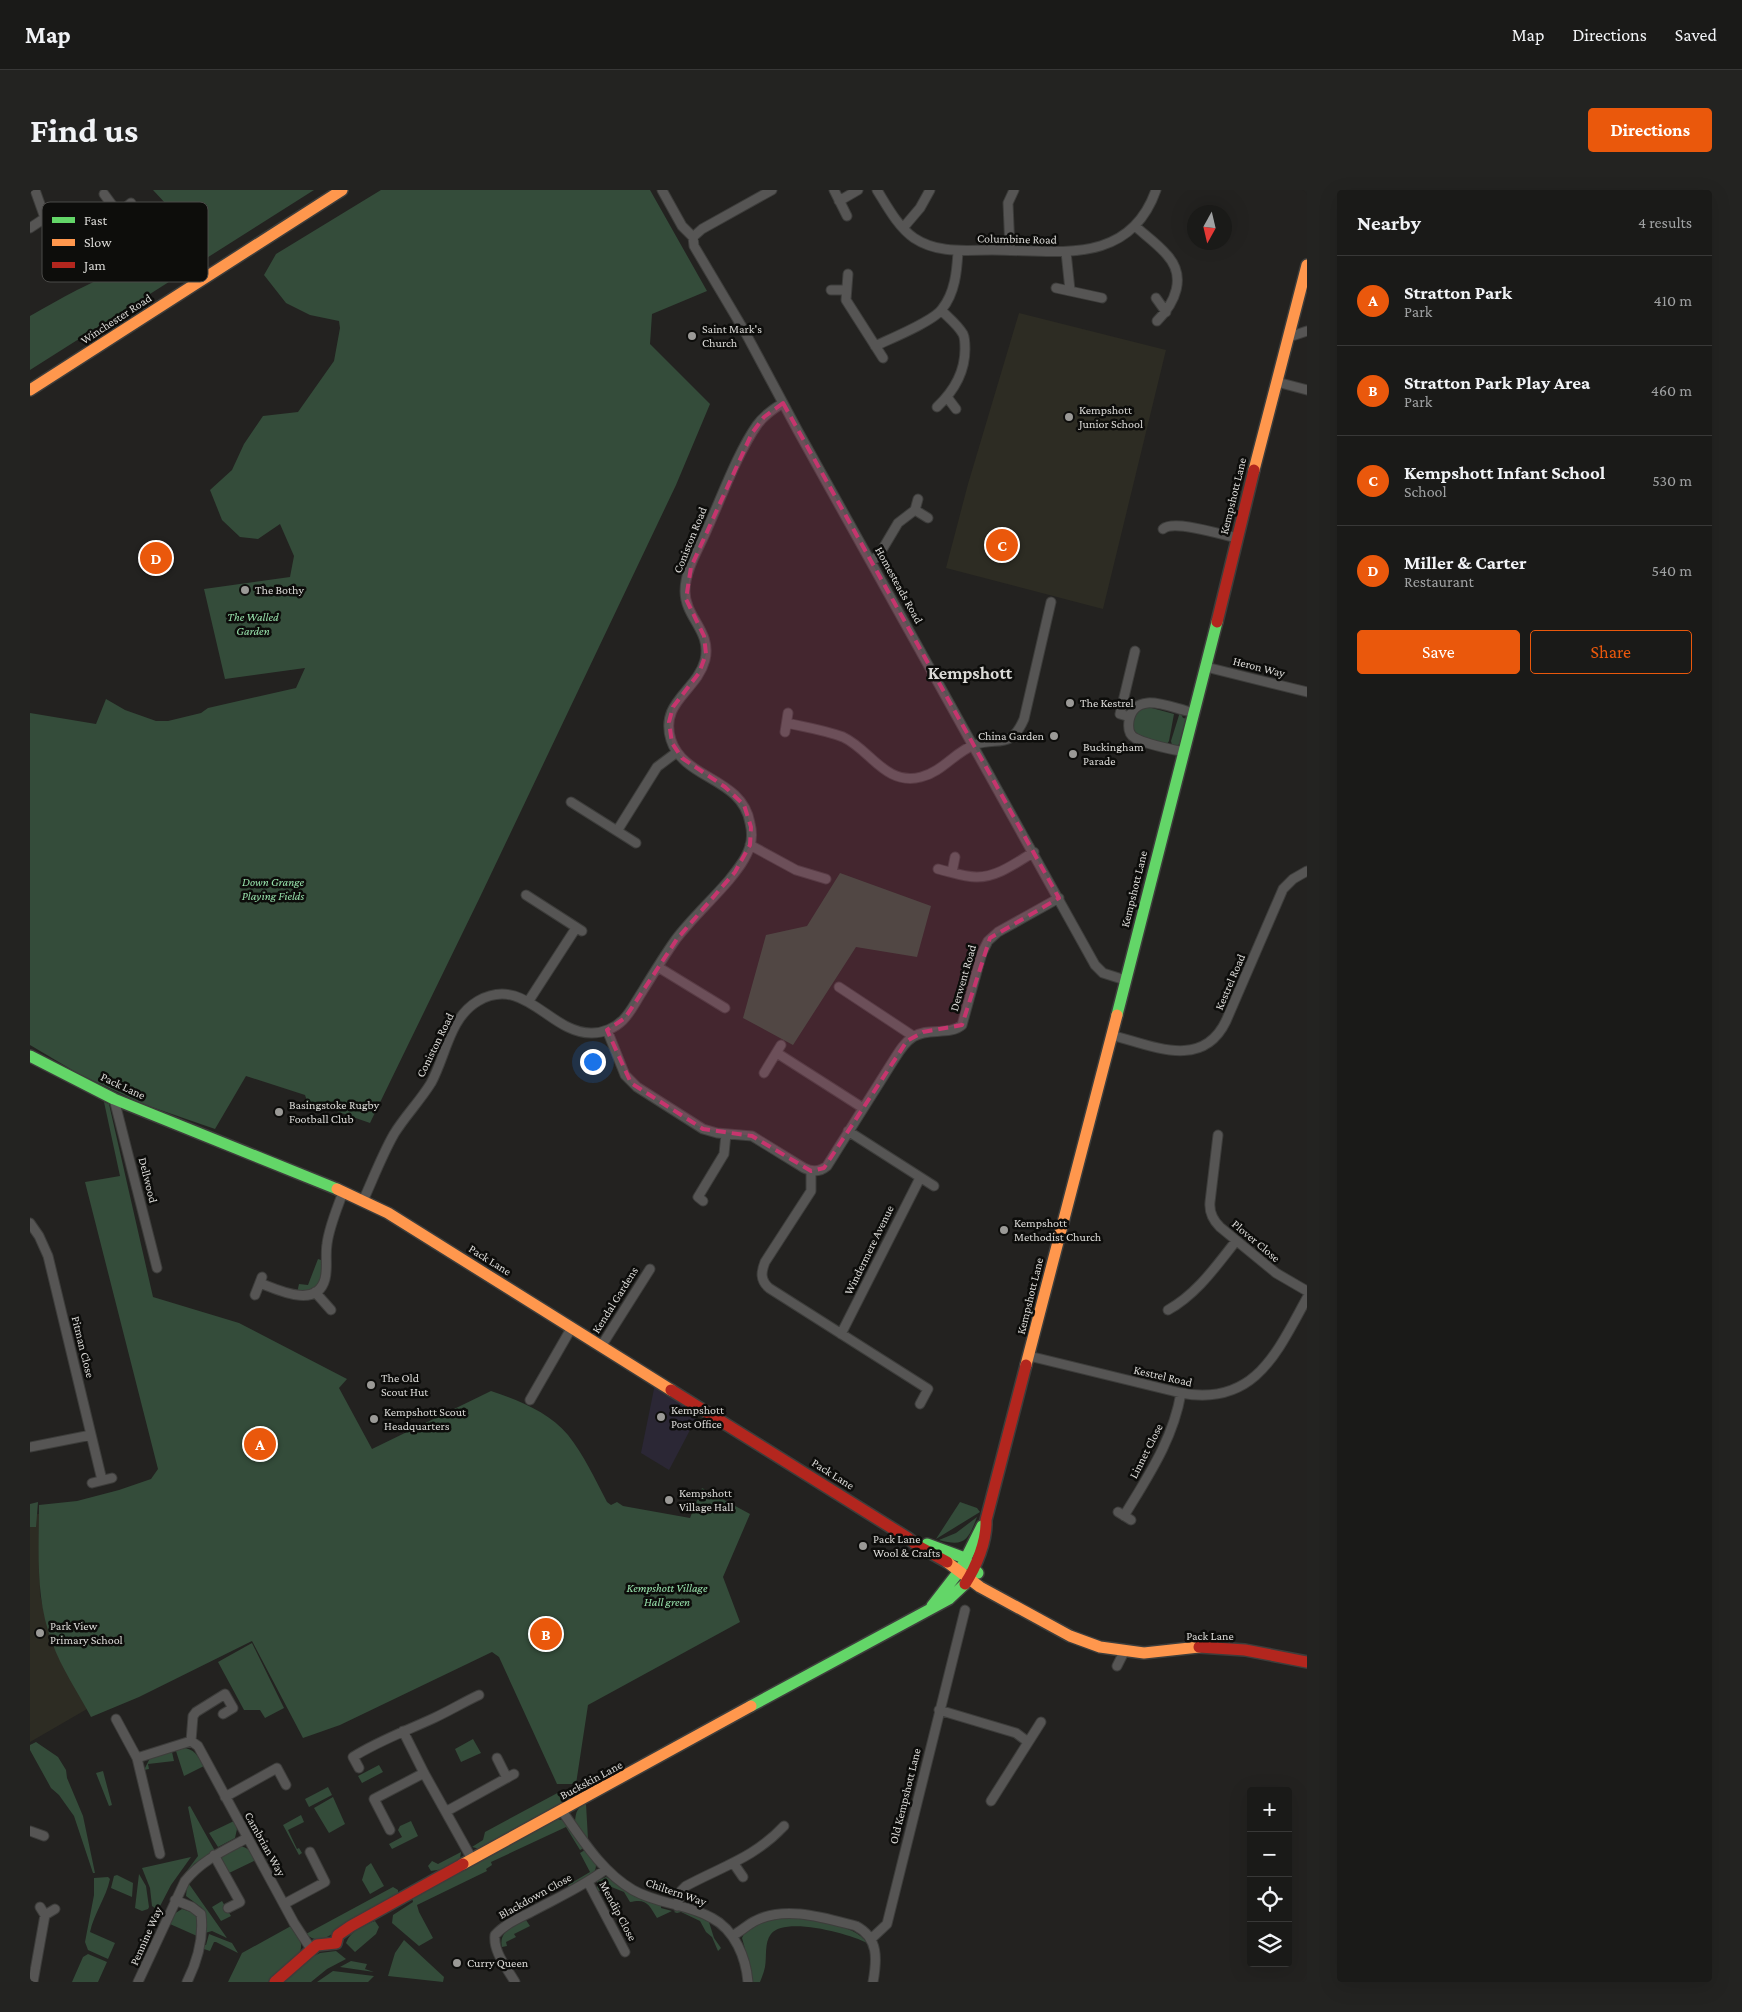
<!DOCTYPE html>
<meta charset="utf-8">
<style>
body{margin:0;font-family:"Crimson Pro",serif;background:#232321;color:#f1f3f6}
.controls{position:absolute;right:15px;bottom:15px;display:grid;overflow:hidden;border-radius:5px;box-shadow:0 5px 20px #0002}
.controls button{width:45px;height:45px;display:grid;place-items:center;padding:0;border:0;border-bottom:1px solid #383837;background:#1a1a18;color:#f1f3f6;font:25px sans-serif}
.compass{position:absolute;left:1157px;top:15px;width:45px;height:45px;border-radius:50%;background:#1a1a18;box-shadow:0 5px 20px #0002;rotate:188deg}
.you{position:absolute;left:562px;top:871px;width:18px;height:18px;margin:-12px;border:4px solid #fff;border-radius:50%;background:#1a73e8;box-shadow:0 0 0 8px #1a73e833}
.badge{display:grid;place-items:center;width:32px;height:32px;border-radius:50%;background:#ea580c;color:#fff;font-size:16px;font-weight:700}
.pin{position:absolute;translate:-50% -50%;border:2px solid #fff;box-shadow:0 1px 5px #0006}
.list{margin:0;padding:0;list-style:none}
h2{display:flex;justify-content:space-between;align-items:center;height:65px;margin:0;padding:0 20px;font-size:21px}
h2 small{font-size:16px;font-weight:400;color:#9fa1a2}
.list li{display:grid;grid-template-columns:32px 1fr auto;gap:15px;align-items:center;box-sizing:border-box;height:90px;padding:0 20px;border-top:1px solid #383837}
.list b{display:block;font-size:19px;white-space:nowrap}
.list p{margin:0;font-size:16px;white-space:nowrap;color:#9fa1a2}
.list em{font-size:16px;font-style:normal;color:#9fa1a2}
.actions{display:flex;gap:10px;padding:15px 20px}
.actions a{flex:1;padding:11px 0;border:1px solid #ea580c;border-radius:5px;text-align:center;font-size:18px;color:#ea580c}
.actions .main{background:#ea580c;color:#fff}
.icon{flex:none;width:28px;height:28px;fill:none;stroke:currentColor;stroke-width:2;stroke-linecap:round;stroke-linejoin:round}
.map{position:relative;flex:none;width:1277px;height:1792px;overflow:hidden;border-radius:5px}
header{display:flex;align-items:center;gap:30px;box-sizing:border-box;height:70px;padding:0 25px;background:#1a1a18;border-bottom:1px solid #383837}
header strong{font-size:24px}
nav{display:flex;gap:28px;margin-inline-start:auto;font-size:18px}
.intro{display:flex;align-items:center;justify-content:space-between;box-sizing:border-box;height:120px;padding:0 30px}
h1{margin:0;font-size:35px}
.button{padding:12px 22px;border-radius:5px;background:#ea580c;color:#fff;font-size:18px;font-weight:700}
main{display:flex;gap:30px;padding:0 30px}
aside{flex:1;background:#1a1a18;border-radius:5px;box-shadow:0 5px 20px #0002}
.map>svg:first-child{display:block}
.commercial{fill:#2b2735}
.built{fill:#2d2c23}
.green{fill:#344c3a}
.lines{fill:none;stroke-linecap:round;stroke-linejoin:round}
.street-casing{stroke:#3d3d3b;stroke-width:11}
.fast-casing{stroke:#3d3d3b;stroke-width:14}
.slow-casing{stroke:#3d3d3b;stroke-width:14}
.jam-casing{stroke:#3d3d3b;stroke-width:14}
.street{stroke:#565554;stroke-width:9}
.fast{stroke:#63d668;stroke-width:11}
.slow{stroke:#ff974d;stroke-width:11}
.jam{stroke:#b3261e;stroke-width:11}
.marked{fill:#c6356e;fill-opacity:0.2;stroke:#c6356e;stroke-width:4;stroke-dasharray:10 6;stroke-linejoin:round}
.poi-dot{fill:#9b9a97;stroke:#0d0d0b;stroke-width:2}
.labels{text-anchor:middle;stroke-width:5;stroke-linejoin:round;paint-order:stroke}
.street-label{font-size:12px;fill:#dbdad7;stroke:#0d0d0b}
.poi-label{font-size:12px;fill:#dbdad7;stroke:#0d0d0b;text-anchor:start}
.park-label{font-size:12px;font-style:italic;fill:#96e0aa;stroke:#0d0d0b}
.district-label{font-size:18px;font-weight:bold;fill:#dbdad7;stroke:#0d0d0b}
.key{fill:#0d0d0b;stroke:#4b4a48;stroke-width:1}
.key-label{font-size:14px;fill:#dbdad7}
</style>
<header>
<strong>Map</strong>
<nav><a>Map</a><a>Directions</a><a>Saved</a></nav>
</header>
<div class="intro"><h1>Find us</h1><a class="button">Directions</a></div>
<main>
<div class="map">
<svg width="1277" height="1792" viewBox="0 0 1277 1792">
<rect width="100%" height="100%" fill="#232220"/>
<path class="commercial" d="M625,1194L670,1221L639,1280L611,1263Z"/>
<path class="built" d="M989,123L1136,160L1073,419L916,378L938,294Z
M0,1324H9L10,1405L22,1452L57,1519L0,1552Z"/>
<path class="green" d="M123,0H284L0,180V126C16,117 31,108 47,100C83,82 129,65 150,29Z
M351,0H620L677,101L622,124L620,154L680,214L646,295L450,707L340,933L277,911L275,905L216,886L185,939L113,914L49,884L0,855V523L66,534L76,509L95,520L126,531H138L171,523L178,518L266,498L275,478L195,489L174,399L260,387L264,366L250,334L228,349L210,347L192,330L180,300L202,280L214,254L233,226L268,222L304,171L310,138L309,131L280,125L256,113L234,85L246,64Z
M1118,517L1144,524L1139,551L1137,554C1118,549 1088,544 1109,519Z
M1150,522L1153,528L1158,529L1152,553L1148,555H1142L1141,551Z
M810,683L901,716L887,767L826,757L763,855L713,828L736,745L777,736Z
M74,912L79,914L123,1107L209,1133L317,1189L309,1198L342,1259L461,1201C488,1210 519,1222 538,1245C554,1265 565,1289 577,1312L581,1315L587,1312L593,1316L660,1328L672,1298L720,1324L693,1387L710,1432L558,1515L546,1594H527L469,1467L462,1462L310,1535L273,1548L222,1451L109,1507L61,1527C48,1502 31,1478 22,1452C5,1408 9,1360 9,1315L47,1311L89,1300L121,1289L128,1279L55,992L90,986Z
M288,1069L294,1071V1089L286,1099L267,1103L269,1094L278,1095Z
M8,1312L6,1337H0V1314Z
M930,1312L947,1318L950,1322L906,1349Z
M947,1327C938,1351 934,1357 909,1350L926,1343Z
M222,1453L254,1518L235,1528L230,1520H214L188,1472Z
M443,1549L451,1563L431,1572L425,1559Z
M6,1552L28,1567L36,1580L37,1588L53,1626L65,1683H63L44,1626L29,1605L21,1598L0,1560V1555Z
M152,1558C164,1558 168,1566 174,1576L154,1586L146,1561Z
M142,1562L144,1571L118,1574L119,1579L114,1580L120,1568Z
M349,1575L353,1582L332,1593L328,1586Z
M73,1581L82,1615L79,1616L66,1583Z
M298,1597L302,1605L279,1617L275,1609Z
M533,1600L545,1607L450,1659L442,1657L453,1650L455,1642Z
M303,1607L315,1634L299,1643L284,1618Z
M556,1614L558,1649L545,1631C546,1621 547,1618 556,1614Z
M160,1616L185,1661L164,1674L155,1687L153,1686L168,1666L158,1617Z
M271,1625L274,1632L258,1640L267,1659L269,1658L272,1663L269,1665L253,1635Z
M528,1629L535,1631L554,1658L550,1660L536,1637L461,1672L462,1675L456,1679L457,1681L387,1715L389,1722L403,1748L389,1756L362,1733L363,1725L383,1712L382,1708Z
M204,1631L207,1639L205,1648L188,1657L179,1643Z
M381,1631L388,1646L362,1659L359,1654L372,1647L368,1640L370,1636Z
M208,1656C218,1657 221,1661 226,1670L199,1683L190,1665Z
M555,1660L566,1675C566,1688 550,1692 539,1697L538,1695L560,1682L550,1663Z
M431,1662L430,1669L413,1679L401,1681L398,1676L402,1671L408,1674Z
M161,1667L141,1695L128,1720L122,1716L120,1698L112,1678Z
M341,1673L354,1696L340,1704L332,1690L336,1677Z
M109,1684L116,1696L119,1717L118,1719L112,1721L105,1718Z
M87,1685L103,1693L102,1707L81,1698L84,1686Z
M78,1687L80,1689C76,1708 64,1723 60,1742L85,1753L78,1769L58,1760L55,1752L64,1705V1688Z
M576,1687L631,1715V1718L642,1721L627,1728C619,1715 617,1708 600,1712L594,1702L579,1696L567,1702V1691Z
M159,1694L197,1748L182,1741L175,1743L174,1724L172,1718L156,1706L157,1696Z
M363,1697L368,1700V1703L308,1739C299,1748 286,1754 276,1744Z
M192,1711L201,1726L191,1731L182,1717Z
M152,1719L164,1723L168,1730L167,1746L140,1734L144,1724Z
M647,1719L668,1726L679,1732L684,1748L691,1758L688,1761L682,1747L676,1742L670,1731L651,1722L647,1723L644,1722Z
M761,1727C782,1730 825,1734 837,1753C820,1744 755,1726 741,1744C734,1753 737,1767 735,1777C734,1782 732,1787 730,1792H722L721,1781L712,1748C719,1731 744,1728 761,1727Z
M496,1730L500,1736L484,1744L486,1747L476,1752L477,1756L472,1757C468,1741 485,1736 496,1730Z
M345,1731L349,1737L346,1744L325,1762L316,1753C321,1740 333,1736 345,1731Z
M261,1736C264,1741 270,1748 271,1754C273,1769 249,1783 239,1792H198L212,1763Z
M179,1744L202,1753L208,1763L186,1752H184L180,1761L174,1759V1755H176Z
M374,1750L414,1787L413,1792L358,1786L365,1763Z
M306,1761L316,1769L297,1779L281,1792H253L284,1766L290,1763Z
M58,1764L77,1772L68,1792H42L53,1767Z
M321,1771L337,1774L335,1779L344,1782L310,1777Z
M303,1781L344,1786L338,1792H287Z"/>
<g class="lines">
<g class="street-casing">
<path id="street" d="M5,0L15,28L34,40L55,44L69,40L101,13
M632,0L652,36L663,47
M804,0L817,26
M847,0C857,16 868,37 884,48C908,64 936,60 962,60C1026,60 1099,77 1126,0
M74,4L88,23
M809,11L828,0
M1105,36C1115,45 1128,54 1137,65C1157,87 1145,113 1127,131
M0,38L15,28
M873,38L890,18L900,0
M55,44L62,63
M663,47L664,56L715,142L768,241L1065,775L1073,783L1095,790
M663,47L672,39L742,0
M980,60L978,13L984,0
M1036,62L1040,100
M818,84L816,110L853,168
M1026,98L1072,108
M801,100H816
M1126,108L1136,122
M1259,147L1277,141
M845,156C860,149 904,131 912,119C925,103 927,81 928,61
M1247,192L1277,200
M917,207L926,219
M907,217C924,201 935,183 935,159C935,155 935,148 933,144C928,135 919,128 912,121
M888,309L885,320L898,328
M1133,339C1144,329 1192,345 1207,348
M842,371L849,365L868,333L885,320
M1176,477L1277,502
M1100,527L1090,524L1105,461
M757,533C775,537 795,540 813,547C841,560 855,596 891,587C912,582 925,562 944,555C968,546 980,561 994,529L1021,412
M755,542L758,523
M1154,562C1141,559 1117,555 1105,548C1099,545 1098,538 1099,531C1104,501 1137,516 1157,521
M541,612L606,653
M587,641L627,577L647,562
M720,655L766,680L796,689
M908,679C921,682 934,687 947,687C968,687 987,672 1004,662
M922,682L925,667
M496,705L552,741
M628,777L695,818
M809,797L883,846
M498,812L546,738
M577,840L595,885L607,897L673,939L687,943L722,946L774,978C782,982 790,982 797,976L865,868C870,860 875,852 883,847C898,837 919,846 932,835L952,763L958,751L968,742L1029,708
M1081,845C1121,855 1172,881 1196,831L1253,699L1263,689L1277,681
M747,863L833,918
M734,883L751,855
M84,909L127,1078
M818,941L904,996
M1188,945L1180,1012C1179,1022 1183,1030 1190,1037L1246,1083L1277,1101
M781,981V1001L735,1072C731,1082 730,1090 739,1098L898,1199L890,1214
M333,1011C343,989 352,965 364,944C375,926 390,911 401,893C416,866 419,828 448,811C495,784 520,844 562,843C573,843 585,838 593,830C601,822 606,811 612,802C623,784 634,766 646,749C662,728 682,710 699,690C707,680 716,669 720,656C722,649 722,641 720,633C712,587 654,590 641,550C629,512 667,501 675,470C682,441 655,428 655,401C655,379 670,357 678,337C692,306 708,262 727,235C734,225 743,219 753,213
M673,1011L668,1007L694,964L696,944
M0,1033L9,1046L18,1066L72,1290
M230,1093C248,1100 287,1119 295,1089C298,1078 295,1066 297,1054C299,1037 307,1019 313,1002
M285,1102L301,1120
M225,1105L232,1087
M1138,1120C1167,1104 1186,1076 1206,1051
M811,1144L890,988
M572,1155L620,1079
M999,1166L1151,1203C1225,1217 1247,1162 1277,1108
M500,1210L542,1137
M0,1257L61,1245
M62,1293L82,1288
M1088,1322L1101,1330
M1094,1326C1118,1286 1143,1250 1151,1203
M1087,1476L1094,1462
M909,1520L986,1543L998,1552
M86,1529L107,1568
M373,1541L394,1583L442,1669
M161,1551L163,1526L166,1522L195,1504L203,1518L193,1524
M467,1568L477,1588
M329,1578L323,1567C348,1551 376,1541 404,1528C419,1521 434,1512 449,1505
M195,1607L247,1578L256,1595
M961,1611L1011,1532
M417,1621L484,1584
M532,1621C552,1649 572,1682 603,1700C627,1714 658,1714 682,1728C705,1740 716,1768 718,1792
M360,1640L344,1609L394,1583
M0,1641L14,1646
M130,1664L107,1568L161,1551L168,1556L264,1733L281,1759
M184,1665L210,1712L198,1718
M704,1674L713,1687
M558,1692L595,1762
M145,1710L162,1717L171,1724C174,1748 168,1770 157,1792
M254,1714L295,1692L280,1662
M647,1716L651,1701L656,1696C693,1676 724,1668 754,1636
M10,1717L15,1725L25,1719
M702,1746C710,1742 717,1735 725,1731C755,1715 795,1728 826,1736C849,1748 847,1770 843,1792
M841,1749L857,1734L935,1420
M3,1792L15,1725
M108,1792L155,1691C172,1670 195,1660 217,1648
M485,1792C477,1778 463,1762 465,1745C475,1734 489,1728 501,1722C527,1708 554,1696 576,1679"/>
</g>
<g class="fast-casing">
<path id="fast" d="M1087,825L1187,432
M0,866L84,909L307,999
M897,1354L932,1367L948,1383
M902,1416L930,1380L952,1336
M721,1516L919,1409L935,1394"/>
</g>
<g class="slow-casing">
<path id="slow" d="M0,200L312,0
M1224,280L1277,75
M307,999L358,1023L641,1200
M996,1175L1087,825
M917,1372L950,1397L1040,1446L1070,1457L1114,1463L1169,1457
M433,1674L721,1516"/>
</g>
<g class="jam-casing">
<path id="jam" d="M1187,432L1224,280
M641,1200L878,1348L888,1356L917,1372
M935,1394C946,1377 957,1351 956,1330L996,1175
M1169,1457L1215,1460L1277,1472
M245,1792L287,1755L306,1753L308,1745L321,1736L433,1674"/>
</g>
<use href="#street" class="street"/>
<use href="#fast" class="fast"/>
<use href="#slow" class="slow"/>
<use href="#jam" class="jam"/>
</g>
<path class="marked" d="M753,213L1029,708L960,748L932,835L893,842L877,851L794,978L781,981L722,946L673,939L601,893L577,840L595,828L647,749L705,682L720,655L721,637L714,615L695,597L652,568L642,553L639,532L643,517L669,483L676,464L674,446L656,409L661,377L722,243L734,227Z"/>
<g class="poi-dot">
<circle cx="662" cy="146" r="5"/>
<circle cx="1039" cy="227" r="5"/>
<circle cx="215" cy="400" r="5"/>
<circle cx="1040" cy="513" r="5"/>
<circle cx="1024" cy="546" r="5"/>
<circle cx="1043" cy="564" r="5"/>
<circle cx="249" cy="922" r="5"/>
<circle cx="974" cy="1040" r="5"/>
<circle cx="341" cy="1195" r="5"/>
<circle cx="631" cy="1227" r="5"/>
<circle cx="344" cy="1229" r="5"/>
<circle cx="639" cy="1310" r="5"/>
<circle cx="833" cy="1356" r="5"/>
<circle cx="10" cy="1443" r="5"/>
<circle cx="427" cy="1773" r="5"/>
</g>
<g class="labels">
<g class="street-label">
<text transform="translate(987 49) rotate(1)" y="4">Columbine Road</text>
<text transform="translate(86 129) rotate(-33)" y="4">Winchester Road</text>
<text transform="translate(1203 306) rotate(-76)" y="4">Kempshott Lane</text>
<text transform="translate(660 350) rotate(-68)" y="4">Coniston Road</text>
<text transform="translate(869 395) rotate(61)" y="4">Homesteads Road</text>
<text transform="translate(1229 477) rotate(14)" y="4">Heron Way</text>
<text transform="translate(1104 699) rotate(-76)" y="4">Kempshott Lane</text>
<text transform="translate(933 788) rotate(-74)" y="4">Derwent Road</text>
<text transform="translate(1200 792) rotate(-67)" y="4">Kestrel Road</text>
<text transform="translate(405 855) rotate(-64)" y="4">Coniston Road</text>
<text transform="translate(93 896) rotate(25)" y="4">Pack Lane</text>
<text transform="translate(118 990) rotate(76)" y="4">Dellwood</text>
<text transform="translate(1226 1051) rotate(40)" y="4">Plover Close</text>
<text transform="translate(839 1060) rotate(-64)" y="4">Windermere Avenue</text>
<text transform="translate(460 1070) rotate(32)" y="4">Pack Lane</text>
<text transform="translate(1000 1106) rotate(-76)" y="4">Kempshott Lane</text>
<text transform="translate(585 1110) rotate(-58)" y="4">Kendal Gardens</text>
<text transform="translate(53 1157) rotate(76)" y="4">Pitman Close</text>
<text transform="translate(1133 1186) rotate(13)" y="4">Kestrel Road</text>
<text transform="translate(1116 1261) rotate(-63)" y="4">Linnet Close</text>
<text transform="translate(803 1284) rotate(32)" y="4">Pack Lane</text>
<text x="1180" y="1450">Pack Lane</text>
<text transform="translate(561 1590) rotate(-28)" y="4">Buckskin Lane</text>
<text transform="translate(875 1606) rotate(-76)" y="4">Old Kempshott Lane</text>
<text transform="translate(235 1654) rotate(61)" y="4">Cambrian Way</text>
<text transform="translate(646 1702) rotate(19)" y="4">Chiltern Way</text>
<text transform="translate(505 1706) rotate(-29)" y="4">Blackdown Close</text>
<text transform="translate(588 1721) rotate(62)" y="4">Mendip Close</text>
<text transform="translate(116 1746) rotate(-66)" y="4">Pennine Way</text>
</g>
<g class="poi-label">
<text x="672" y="143">Saint Mark's<tspan x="672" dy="14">Church</tspan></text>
<text x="1049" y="224">Kempshott<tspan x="1049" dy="14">Junior School</tspan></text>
<text x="225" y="404">The Bothy</text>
<text x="1050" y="517">The Kestrel</text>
<text x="1014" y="550" text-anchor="end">China Garden</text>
<text x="1053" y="561">Buckingham<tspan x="1053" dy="14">Parade</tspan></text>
<text x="259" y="919">Basingstoke Rugby<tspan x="259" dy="14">Football Club</tspan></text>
<text x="984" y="1037">Kempshott<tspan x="984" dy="14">Methodist Church</tspan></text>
<text x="351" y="1192">The Old<tspan x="351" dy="14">Scout Hut</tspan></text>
<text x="641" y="1224">Kempshott<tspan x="641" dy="14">Post Office</tspan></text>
<text x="354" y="1226">Kempshott Scout<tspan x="354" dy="14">Headquarters</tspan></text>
<text x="649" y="1307">Kempshott<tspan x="649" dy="14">Village Hall</tspan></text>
<text x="843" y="1353">Pack Lane<tspan x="843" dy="14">Wool &amp; Crafts</tspan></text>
<text x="20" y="1440">Park View<tspan x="20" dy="14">Primary School</tspan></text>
<text x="437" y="1777">Curry Queen</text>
</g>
<g class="park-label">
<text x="223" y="431">The Walled<tspan x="223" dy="14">Garden</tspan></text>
<text x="243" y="696">Down Grange<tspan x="243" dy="14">Playing Fields</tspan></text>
<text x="637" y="1402">Kempshott Village<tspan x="637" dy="14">Hall green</tspan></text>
</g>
<g class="district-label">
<text x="940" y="489">Kempshott</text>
</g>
</g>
<rect x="12" y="12" width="166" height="80" rx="8" class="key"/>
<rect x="22" y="27" width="23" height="6" fill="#63d668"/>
<rect x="22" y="49" width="23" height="7" fill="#ff974d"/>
<rect x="22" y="72" width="23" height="6" fill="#b3261e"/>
<g class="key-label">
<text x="54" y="35">Fast</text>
<text x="54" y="57">Slow</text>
<text x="54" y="80">Jam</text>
</g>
</svg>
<div class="controls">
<button>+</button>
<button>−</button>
<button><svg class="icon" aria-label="locate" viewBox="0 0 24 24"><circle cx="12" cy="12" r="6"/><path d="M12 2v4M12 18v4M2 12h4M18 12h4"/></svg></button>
<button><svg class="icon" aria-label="layers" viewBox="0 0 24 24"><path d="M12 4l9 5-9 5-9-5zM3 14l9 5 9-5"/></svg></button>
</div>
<svg class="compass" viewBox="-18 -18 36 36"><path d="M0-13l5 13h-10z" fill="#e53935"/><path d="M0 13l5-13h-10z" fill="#9fa1a2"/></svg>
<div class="you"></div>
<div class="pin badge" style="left:230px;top:1254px">A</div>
<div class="pin badge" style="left:516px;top:1444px">B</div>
<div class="pin badge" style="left:972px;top:355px">C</div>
<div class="pin badge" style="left:126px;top:368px">D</div>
</div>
<aside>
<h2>Nearby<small>4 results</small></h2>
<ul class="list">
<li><span class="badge">A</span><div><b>Stratton Park</b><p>Park</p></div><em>410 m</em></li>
<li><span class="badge">B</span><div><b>Stratton Park Play Area</b><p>Park</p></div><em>460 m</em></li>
<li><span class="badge">C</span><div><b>Kempshott Infant School</b><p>School</p></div><em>530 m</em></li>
<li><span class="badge">D</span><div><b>Miller &amp; Carter</b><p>Restaurant</p></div><em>540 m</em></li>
</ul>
<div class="actions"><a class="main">Save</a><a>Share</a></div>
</aside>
</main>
